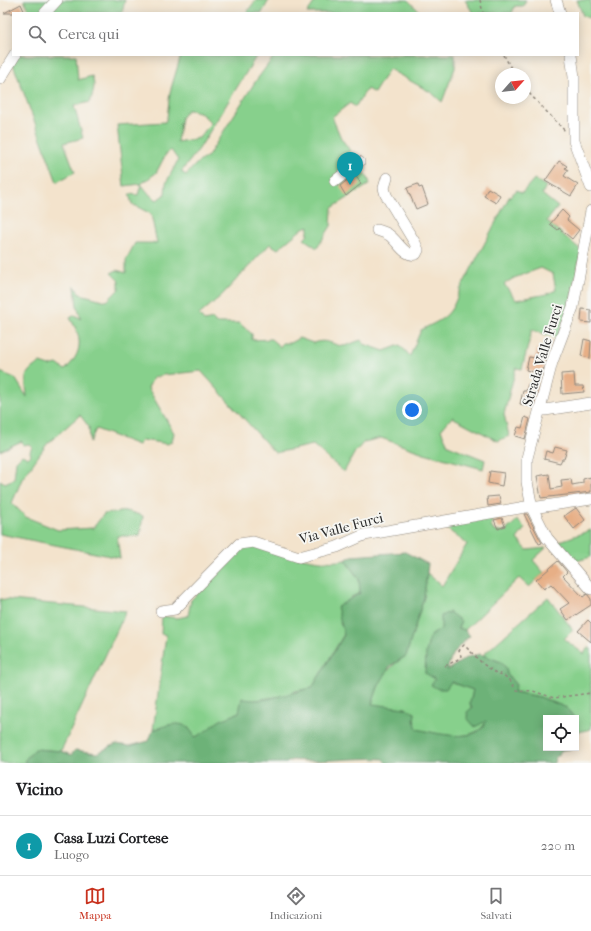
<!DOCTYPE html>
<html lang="it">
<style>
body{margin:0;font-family:"IM FELL French Canon",serif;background:#f2f2f2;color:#202124}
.controls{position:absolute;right:12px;bottom:12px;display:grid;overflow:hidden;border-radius:0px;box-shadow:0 2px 10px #0003}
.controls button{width:36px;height:36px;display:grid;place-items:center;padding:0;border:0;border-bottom:1px solid #e0e0e0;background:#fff;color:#202124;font:20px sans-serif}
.compass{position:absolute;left:495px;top:68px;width:36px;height:36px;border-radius:50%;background:#fff;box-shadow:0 2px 10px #0003;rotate:63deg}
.you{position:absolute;left:412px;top:410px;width:14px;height:14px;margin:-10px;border:3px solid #fff;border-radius:50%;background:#1a73e8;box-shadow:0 0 0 6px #1a73e833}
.badge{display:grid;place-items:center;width:26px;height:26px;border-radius:50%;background:#c8321e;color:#fff;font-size:13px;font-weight:700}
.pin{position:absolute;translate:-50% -33px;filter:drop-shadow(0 1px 2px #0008)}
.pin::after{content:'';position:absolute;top:21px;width:14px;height:12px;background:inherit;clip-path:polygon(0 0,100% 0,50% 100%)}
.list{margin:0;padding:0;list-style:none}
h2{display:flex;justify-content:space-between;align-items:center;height:52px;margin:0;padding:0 16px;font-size:17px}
h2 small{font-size:13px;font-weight:400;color:#757577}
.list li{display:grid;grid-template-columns:26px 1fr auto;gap:12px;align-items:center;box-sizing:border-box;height:60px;padding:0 16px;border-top:1px solid #e0e0e0}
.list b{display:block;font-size:15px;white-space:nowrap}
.list p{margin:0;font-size:13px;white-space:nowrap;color:#757577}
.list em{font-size:13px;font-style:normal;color:#757577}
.icon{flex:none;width:22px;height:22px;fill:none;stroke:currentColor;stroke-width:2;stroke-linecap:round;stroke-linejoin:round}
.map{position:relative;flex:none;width:591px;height:763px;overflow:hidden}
.search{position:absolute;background:#fff;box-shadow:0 2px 10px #0003;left:12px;right:12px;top:12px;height:44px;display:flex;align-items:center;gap:10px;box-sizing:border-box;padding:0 14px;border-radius:0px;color:#757577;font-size:15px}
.sheet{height:112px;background:#fff}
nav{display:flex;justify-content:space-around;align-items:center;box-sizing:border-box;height:56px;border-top:1px solid #e0e0e0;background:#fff;font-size:11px;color:#757577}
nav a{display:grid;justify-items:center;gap:2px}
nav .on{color:#c8321e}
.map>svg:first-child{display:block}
.green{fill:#87d08c;stroke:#597e5c;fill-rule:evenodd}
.forest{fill:#6db278;stroke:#4c6e52}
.building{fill:#e7af86}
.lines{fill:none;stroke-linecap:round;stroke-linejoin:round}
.minor-casing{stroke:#8f877c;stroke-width:12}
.path{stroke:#8f877c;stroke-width:1.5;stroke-dasharray:3 3;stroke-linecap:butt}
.minor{stroke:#fff;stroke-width:11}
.labels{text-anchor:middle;stroke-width:3.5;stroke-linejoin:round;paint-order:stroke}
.street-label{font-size:14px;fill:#2b2b2b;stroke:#f6f6f2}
</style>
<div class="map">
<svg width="591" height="763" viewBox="0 0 591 763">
<rect width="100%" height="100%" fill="#f6f6f2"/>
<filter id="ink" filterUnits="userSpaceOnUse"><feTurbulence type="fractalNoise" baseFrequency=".025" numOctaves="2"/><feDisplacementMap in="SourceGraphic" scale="8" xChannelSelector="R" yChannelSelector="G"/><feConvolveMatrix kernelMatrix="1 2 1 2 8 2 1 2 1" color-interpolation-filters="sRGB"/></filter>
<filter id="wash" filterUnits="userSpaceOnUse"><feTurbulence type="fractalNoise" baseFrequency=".012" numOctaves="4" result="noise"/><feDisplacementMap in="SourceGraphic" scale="16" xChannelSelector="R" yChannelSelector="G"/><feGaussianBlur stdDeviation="0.9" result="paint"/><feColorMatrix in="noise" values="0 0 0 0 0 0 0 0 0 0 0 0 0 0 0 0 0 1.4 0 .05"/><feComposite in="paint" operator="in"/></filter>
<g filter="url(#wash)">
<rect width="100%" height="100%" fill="#f3e3cc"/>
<path class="green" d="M24,0H52L41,13H30Z
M60,0H125L122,13H87L72,11V13H48Z
M256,0H269L262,13H246Z
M316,0H408L421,13H307Z
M465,0H526L523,6H515L512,13H473Z
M577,0H591V17L589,18L583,16Z
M19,55H76L78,80L92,76C96,87 93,92 90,102L74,106L83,138L64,143L75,172L57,182L13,64Z
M181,55H257L199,149L181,172L186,175L197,163L208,156L255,82L275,55H455V68L442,102L432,93L389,69L374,93L367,89L355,107L350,103L332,117L341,138L351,152L349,155L368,178L370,184L332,208L331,226L317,248L304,239L307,236L309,226L303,228L278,249L270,244L222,295L199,315L204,321L213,319L215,323H239L252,334V340L271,339L280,347L282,343H290L299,338L313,343C327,338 332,345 343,346C348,346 356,341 362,340L364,344L384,351L400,345L410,356L421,330C444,318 450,318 459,292L509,197L517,190L522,193L534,179L546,186L542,194L558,207L547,221L581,250L571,300L557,338L532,330L522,369L516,368L504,414L509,436L498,441L452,417L441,430L448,445L485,460L483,469L424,453L381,438L364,442L355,452L344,472L313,445L275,453L201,371L163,375L153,378L148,388L174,433L172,441L168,444L142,440L138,445L96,429L90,442L89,427L80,415L47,444L22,479L12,503L26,517L58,530L93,528L104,514L127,511L143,516L140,536H117L120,558L0,534V480L5,483L14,479L16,461L22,455L28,458L31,455L30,452L32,447L29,444L23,445L22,441L0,451V372L15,378L27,397C26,380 21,373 40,363L49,366L57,364L65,370C83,352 83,339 70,318L75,315L81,319L77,306L75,286L80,294L107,301L119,289V281L111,273L117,270L126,273V260L135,243H157L151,214L132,204L129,194L138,195L141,184L124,186L117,125L165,122L167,118L170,92ZM187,110C198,110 204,115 211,123L199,138L177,142L181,118ZM171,150L178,160L166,183L165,194L157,200L150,195L141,184L156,173L166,154ZM541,268L553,274L556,290L547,294L516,300L504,284L514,278Z
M493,516L491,526L494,531C505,534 510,527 517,520L525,528L517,539L527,550L546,548L533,560L544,573L529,587L519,578L465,630L458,628L441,629L436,680L431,685L451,682L473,690L470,703L475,726L487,720C476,745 437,734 417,729L414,720L415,713L405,708L372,705C380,680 384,670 406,656L424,597L427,573L442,586L467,544L447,529L455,524Z
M591,530V557L573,562L558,543L563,540Z
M244,546C279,547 310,567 345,560L359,579L360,593L351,597L340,622L344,634L312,688L295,691L288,695L249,701L239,712L229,718L221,720L206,733L195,737L188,727L169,725L153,730L166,635L161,634L162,616L177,618L188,616L191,600Z
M548,597L573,630L564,639L584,654L588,647L591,649V729L578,732L576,718H574L567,708L540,697L514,692L516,685L507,674L506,668L501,662L483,655Z
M0,599L126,611L61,751L35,749L24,761L27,763H0Z"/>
<path class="forest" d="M405,552L428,564L424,597L406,656L390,666L378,687L372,704L405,708L415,713L414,720L417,729C435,733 479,745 486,721L475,727L468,719L467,712L472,708L470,703L473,690L451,682L446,689H438L431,685L435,679L425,673L426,652L430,636L441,629V616L449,612L461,621L458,628L465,630L470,636C458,646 451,655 447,670L468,657L480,654L501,662L506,668L507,674L516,685L514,692L540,697L567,708L574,718H546V748H572V749L562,750L555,758L554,763H386L383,759C354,757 321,763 292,760L286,763H27L24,761L35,749L61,751L71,755L75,750L97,753L116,744L130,746L149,741L153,730C163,727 177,720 187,727C190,729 193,734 195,737C205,733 210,727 219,721C224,718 233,716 239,712L242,698C260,705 294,691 312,688L344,635L337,607L360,593L359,579L345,560L352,556Z"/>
<g id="blocks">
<path class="building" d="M21,4L25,13H4Z
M559,161L567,166L565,168L568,170L564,176L578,185L571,196L545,181Z
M355,174L361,184L346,196L340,186Z
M418,184L419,188L422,187L428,204L416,209L407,188Z
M488,188L500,195L496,203L484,196Z
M562,210L569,217L567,220L579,230L572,239L559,228L558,230L550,224Z
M582,309L591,310V323L581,322Z
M584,339L591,341L590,358L581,356Z
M537,349L548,352L542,374L526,370L529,357L535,358Z
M574,373L575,386H583L584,392L562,394L561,374Z
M528,384L538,386L533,407L520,404L523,391H526Z
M525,417L530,419L525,439L515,436L518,427L522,428Z
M555,447L567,450L564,459H562L560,463L544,459L546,451L553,453Z
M490,471L504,473L502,486L488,483Z
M549,474L551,489L562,487L561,480L571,479L572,485L583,483V479L591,477V492L541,498L537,476Z
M499,496L501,504L488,506L487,497Z
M576,508L585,520L574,529L564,516Z
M524,514H527L542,543L539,544Z
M502,518L505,526L498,529L494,520Z
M558,561L567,572L563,576L583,597L587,594L591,599V605L568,620L560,609L569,603L551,584L544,589L536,580Z
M588,620L591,623V642L578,631Z"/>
</g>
</g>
<g filter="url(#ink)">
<use href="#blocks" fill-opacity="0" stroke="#8f877c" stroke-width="1"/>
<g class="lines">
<g class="minor-casing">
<path id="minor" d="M556,0L560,13
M45,13L57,0
M571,55L574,77V141L591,187
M0,79L15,55
M335,181L359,162
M591,211L573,307L552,362L527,458V482L532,508L547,538L591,589
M377,230C380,231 385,232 389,235C398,241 404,257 416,254L418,250L415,243L386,195L384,188L387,178
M540,409L545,410L591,403
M532,508L591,499
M161,611L175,609L239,544L253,542L299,557L337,547L364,535L531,506"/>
</g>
<path class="path" d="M480,0L483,13
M504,55L514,74
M525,89L565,131
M445,666L457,660L461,656L459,650L464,645L483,664L496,673L503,675L510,680L516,690L533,691L554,698L591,693"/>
<use href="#minor" class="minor"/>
</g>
</g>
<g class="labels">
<g class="street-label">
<text transform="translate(542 355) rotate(-73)" y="5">Strada Valle Furci</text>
<text transform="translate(341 528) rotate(-15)" y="5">Via Valle Furci</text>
</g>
</g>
</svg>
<div class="controls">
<button><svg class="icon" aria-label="locate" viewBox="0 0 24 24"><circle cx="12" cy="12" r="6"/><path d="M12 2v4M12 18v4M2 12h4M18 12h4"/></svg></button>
</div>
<svg class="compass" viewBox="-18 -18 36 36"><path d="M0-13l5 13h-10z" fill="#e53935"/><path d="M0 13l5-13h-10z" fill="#757577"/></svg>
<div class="you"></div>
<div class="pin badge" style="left:350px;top:185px;background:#0f9aa8">1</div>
<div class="search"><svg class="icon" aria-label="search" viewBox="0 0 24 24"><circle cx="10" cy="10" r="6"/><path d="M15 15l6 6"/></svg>Cerca qui</div>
</div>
<section class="sheet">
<h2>Vicino<small></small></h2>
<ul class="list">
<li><span class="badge" style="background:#0f9aa8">1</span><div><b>Casa Luzi Cortese</b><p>Luogo</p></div><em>220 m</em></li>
</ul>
</section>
<nav>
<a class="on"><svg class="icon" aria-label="map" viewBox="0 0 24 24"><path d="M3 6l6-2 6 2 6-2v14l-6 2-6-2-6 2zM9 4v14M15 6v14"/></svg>Mappa</a>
<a><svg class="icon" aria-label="directions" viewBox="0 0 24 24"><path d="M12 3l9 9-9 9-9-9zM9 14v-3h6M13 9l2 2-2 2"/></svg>Indicazioni</a>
<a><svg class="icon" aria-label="saved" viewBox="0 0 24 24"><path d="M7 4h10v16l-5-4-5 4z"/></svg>Salvati</a>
</nav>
